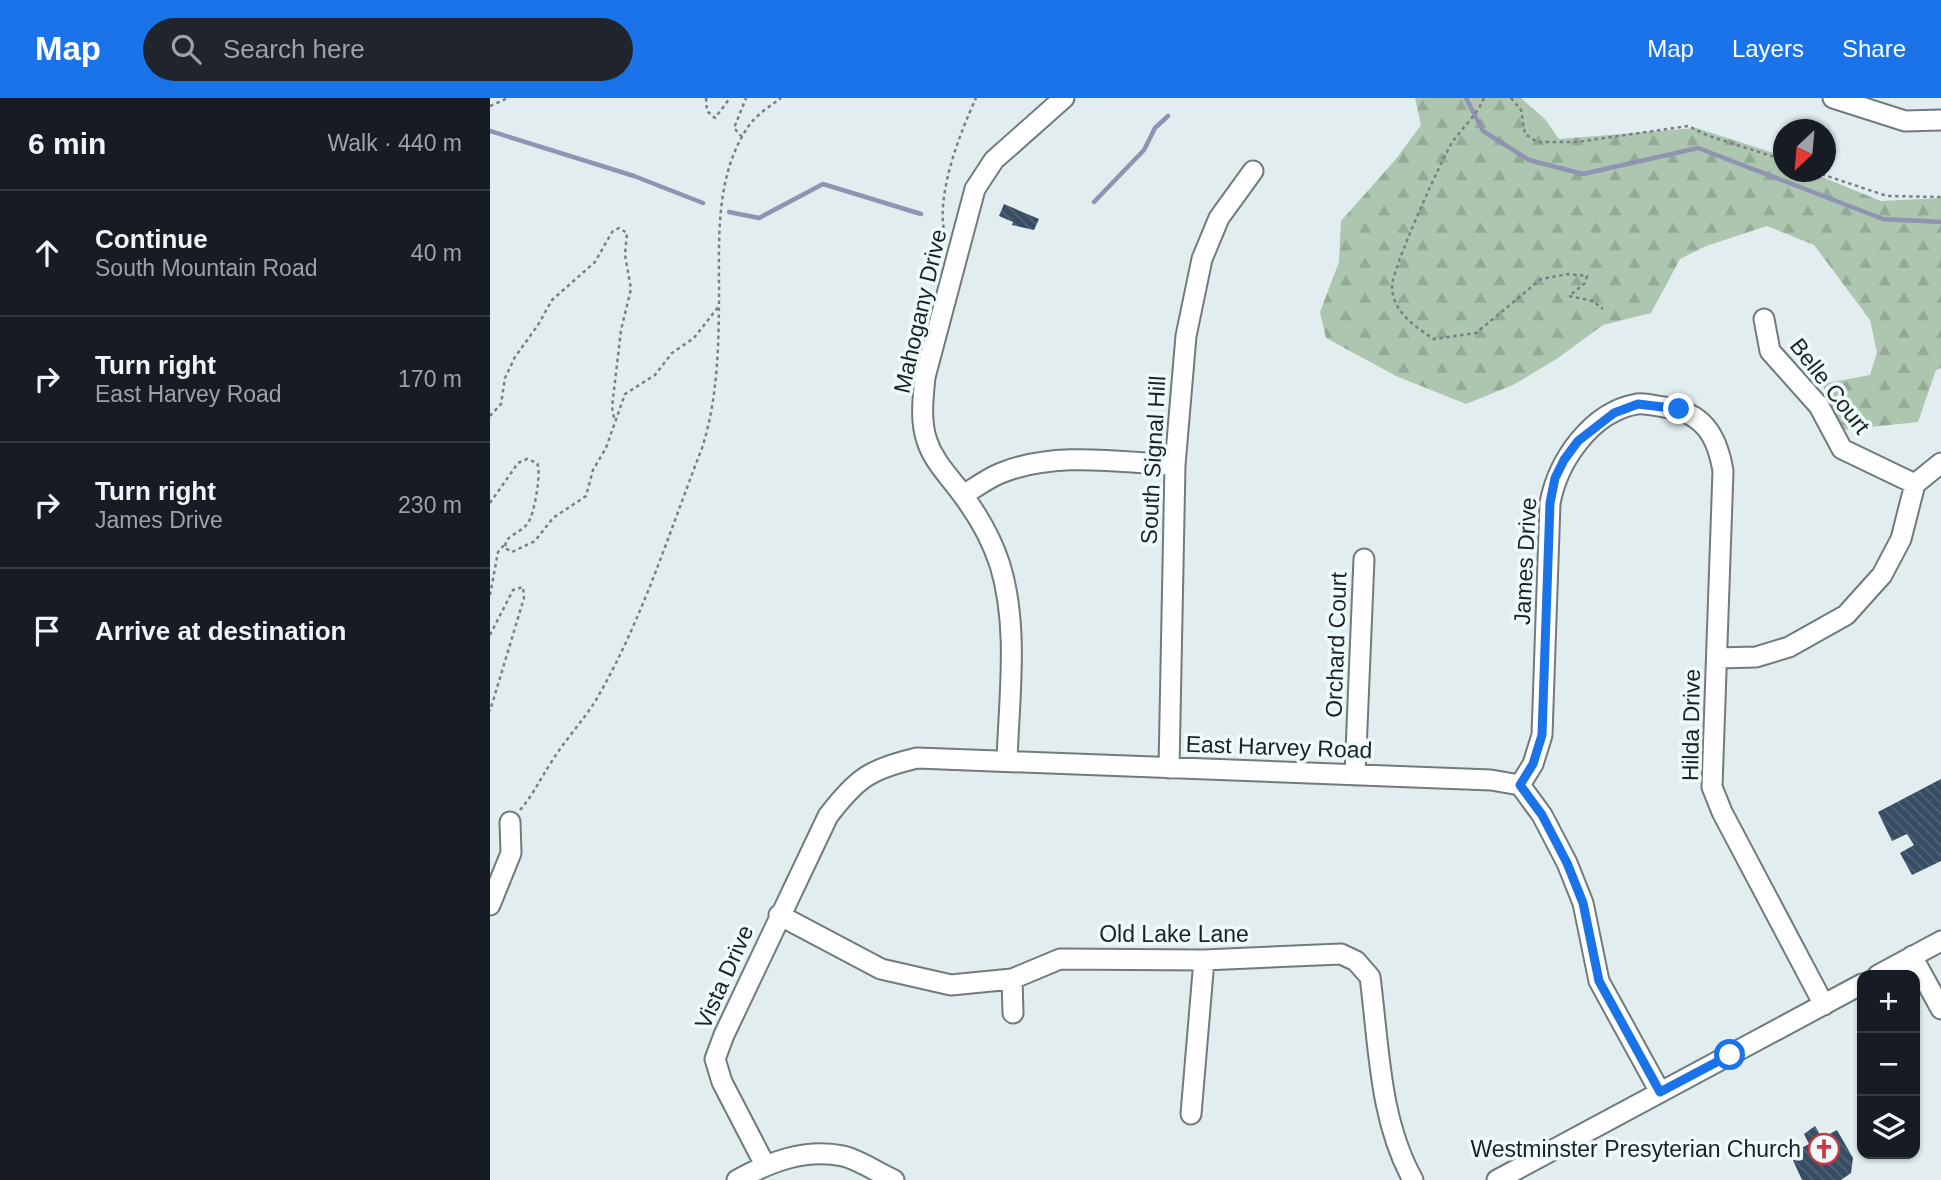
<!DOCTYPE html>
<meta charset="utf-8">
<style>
body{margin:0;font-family:Arial,sans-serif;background:#20242c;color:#f1f3f6}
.controls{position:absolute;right:21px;bottom:21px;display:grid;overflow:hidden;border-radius:14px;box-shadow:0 2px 5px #0004}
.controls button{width:63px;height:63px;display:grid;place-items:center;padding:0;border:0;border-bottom:2px solid #363941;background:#171b24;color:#f1f3f6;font:35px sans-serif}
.compass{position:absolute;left:1283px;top:21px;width:63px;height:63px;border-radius:50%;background:#171b24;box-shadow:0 2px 5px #0004;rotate:206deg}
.stop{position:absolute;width:21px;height:21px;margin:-16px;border:5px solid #1a73e8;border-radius:50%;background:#fff}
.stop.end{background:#1a73e8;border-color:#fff;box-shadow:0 2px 7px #0008}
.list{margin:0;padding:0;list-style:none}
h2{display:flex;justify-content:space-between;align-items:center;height:91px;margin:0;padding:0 28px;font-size:30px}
h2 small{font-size:23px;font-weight:400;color:#9ea1a6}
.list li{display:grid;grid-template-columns:46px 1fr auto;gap:21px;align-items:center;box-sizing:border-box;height:126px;padding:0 28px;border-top:2px solid #363941}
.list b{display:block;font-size:26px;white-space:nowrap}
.list p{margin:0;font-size:23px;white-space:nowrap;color:#9ea1a6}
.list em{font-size:23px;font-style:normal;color:#9ea1a6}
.icon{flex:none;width:38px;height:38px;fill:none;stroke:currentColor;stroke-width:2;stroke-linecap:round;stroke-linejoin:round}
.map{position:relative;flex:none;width:1451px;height:1082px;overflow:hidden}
header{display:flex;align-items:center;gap:42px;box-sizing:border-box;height:98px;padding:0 35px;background:#1a73e8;color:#fff}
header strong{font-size:33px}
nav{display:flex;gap:38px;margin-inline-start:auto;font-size:24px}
.search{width:490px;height:63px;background:#20242c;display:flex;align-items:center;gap:18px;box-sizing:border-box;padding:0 24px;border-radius:38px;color:#9ea1a6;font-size:26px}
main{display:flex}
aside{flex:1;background:#171b24}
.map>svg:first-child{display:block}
.forest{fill:url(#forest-firs)}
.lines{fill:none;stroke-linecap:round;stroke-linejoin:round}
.stream{stroke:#9093b2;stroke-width:4.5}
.building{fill:url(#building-back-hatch)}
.minor-casing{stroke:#717a7d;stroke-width:23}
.path{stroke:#788081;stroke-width:2.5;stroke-dasharray:3.5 3.5;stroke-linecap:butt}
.minor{stroke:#fff;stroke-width:19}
.route{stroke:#1a73e8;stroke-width:9}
.labels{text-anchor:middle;stroke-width:7;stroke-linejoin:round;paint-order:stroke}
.street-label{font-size:23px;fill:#1d2122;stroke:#effafd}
.poi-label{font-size:23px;fill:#1d2122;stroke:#effafd;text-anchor:end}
</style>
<header>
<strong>Map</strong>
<div class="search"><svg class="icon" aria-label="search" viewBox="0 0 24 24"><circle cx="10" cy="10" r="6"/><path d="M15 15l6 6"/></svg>Search here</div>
<nav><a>Map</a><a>Layers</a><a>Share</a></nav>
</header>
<main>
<aside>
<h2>6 min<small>Walk · 440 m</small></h2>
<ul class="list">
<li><svg class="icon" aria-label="ahead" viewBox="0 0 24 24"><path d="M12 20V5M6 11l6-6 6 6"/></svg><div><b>Continue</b><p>South Mountain Road</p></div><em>40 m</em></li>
<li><svg class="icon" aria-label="right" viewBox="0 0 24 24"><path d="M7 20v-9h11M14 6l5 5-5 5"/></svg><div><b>Turn right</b><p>East Harvey Road</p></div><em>170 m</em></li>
<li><svg class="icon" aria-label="right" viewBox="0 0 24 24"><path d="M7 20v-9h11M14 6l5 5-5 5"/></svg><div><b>Turn right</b><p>James Drive</p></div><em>230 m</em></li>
<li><svg class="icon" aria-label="arrive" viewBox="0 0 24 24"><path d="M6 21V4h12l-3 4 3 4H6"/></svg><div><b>Arrive at destination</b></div></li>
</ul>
</aside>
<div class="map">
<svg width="1451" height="1082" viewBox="0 0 1451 1082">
<defs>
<pattern id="forest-firs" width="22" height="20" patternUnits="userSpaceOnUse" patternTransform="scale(1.75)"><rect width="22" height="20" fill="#acc6af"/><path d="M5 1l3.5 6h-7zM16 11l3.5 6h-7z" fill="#94aa96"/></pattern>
<pattern id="building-back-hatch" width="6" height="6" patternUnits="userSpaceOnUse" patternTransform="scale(1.75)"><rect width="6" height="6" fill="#364d63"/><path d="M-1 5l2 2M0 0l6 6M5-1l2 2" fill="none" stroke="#516375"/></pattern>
</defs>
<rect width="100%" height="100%" fill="#e2edef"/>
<path class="forest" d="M925,0H1031L1055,21L1069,41L1206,30L1293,58L1294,74H1320L1391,103L1451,100V270L1446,272L1428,324L1353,332L1332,286L1380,277L1387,254L1380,222L1324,147L1277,128L1216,148L1190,161L1161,215L1113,227L1068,260L1023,287L976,306L906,278L836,240L830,214L849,164L851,123L906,61L931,27Z"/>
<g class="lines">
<path class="stream" d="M976,0L993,33L1039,62L1093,76L1208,50L1393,121L1451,124
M0,33L144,78L213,105
M604,104L654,52L665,30L678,18
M239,114L269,120L333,86L431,116"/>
</g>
<path class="building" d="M514,106L549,121L544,132L522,127L523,124L509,118Z
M1451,681V763L1422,777L1410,755L1424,747L1417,736L1402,743L1388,714Z
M1325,1028L1332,1040L1347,1032L1363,1060L1361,1075L1351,1082H1312L1300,1056L1319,1046L1314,1036Z"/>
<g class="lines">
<g class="minor-casing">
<path id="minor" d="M1343,0L1415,23L1451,22
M1274,221L1280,253L1329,308L1352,351L1425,386
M473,397C485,390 498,380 511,375C565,353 628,364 685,367
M1227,560L1266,559L1299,549L1356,517L1392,477L1411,441L1425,386L1451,365
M517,663C519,599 529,529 510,467C502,442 487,416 472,396C459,378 444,364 437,343C430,323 433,300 435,279L485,91L504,62L574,0
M679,670L685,367L696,238L712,161L729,120L763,73
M865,677L874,461
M1030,687L1043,666L1052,637L1060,405C1068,363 1101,314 1147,306C1155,305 1166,308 1174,309C1213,314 1227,337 1233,373L1222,689L1232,714L1334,907
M0,807L21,755L20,724
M289,817L391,871L461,887L522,881L570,861L714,862L851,856L866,863L880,879C889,947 889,1021 923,1082
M1422,858L1451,911
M1388,877L1451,843
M522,881L523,915
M701,1016L714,862
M275,1067L232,984L225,961L234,937L338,718C367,680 380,671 427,660L1001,682L1030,687L1052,717L1077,765L1093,805L1109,883L1170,994
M247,1082C280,1064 315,1050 353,1058C370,1062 388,1075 404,1082
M1007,1082L1372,886"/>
</g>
<path class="path" d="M216,0L217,13L225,20L240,0
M994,0C987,17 974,28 963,43C952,60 902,171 902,188C902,213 925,229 944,241L986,235L1051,181L1078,176L1097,178L1095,185L1079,198L1103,203L1113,211
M1021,0L1031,12L1035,36L1047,44H1088L1198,28L1219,38L1294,62
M0,8L18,0
M252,39L244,30L256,0
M1325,74L1397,98L1451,99
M455,137C445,98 470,35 486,0
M0,318L11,306L15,280L25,259L48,227L62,202L105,164L122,134L129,130L137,135L135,157L141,191L131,232L122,309L124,320
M0,405L28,365L37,361L47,365C52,374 44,417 38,425C32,433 22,436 16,443L15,450L22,454L45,443L63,420L96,398L103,372L116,350L135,296L165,277L182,255L204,240L229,208
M0,497L8,454L15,446
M0,537L23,492L33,489L34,500L0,613
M30,712C45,694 50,681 62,663C75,642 93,623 106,602C152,523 179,435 212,350C228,301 229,244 229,192C229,138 226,79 256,32C264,18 279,9 291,0"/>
<use href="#minor" class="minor"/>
</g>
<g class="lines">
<path class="route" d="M1189,311L1148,306L1124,315L1088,343L1074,362L1065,380L1060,405L1052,637L1043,666L1030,687L1052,717L1077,765L1093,805L1109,883L1170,994L1240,957"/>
</g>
<defs>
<g id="church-ring" transform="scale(1.575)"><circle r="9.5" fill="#effafd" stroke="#c73744" stroke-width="1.5"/><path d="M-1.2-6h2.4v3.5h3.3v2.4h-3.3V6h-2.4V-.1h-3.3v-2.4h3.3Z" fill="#c73744"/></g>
</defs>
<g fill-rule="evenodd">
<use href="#church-ring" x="1334" y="1051"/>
</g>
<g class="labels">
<g class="street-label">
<text transform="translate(430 213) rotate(-77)" y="8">Mahogany Drive</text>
<text transform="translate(1340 288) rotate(52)" y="8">Belle Court</text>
<text transform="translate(663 362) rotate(-87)" y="8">South Signal Hill</text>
<text transform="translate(1035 463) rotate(-87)" y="8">James Drive</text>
<text transform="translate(846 547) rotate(-88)" y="8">Orchard Court</text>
<text transform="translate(1201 627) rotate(-89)" y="8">Hilda Drive</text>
<text transform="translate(789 649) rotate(2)" y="8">East Harvey Road</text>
<text x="684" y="844">Old Lake Lane</text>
<text transform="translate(234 879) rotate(-66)" y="8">Vista Drive</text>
</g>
<g class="poi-label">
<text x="1311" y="1059">Westminster Presyterian Church</text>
</g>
</g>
</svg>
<div class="controls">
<button>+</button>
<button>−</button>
<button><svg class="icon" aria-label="layers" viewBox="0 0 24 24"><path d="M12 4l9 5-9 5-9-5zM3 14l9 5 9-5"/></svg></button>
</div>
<svg class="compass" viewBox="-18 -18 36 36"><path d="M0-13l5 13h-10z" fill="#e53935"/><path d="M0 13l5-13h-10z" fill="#9ea1a6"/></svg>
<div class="stop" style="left:1240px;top:957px"></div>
<div class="stop end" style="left:1189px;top:311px"></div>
</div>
</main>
